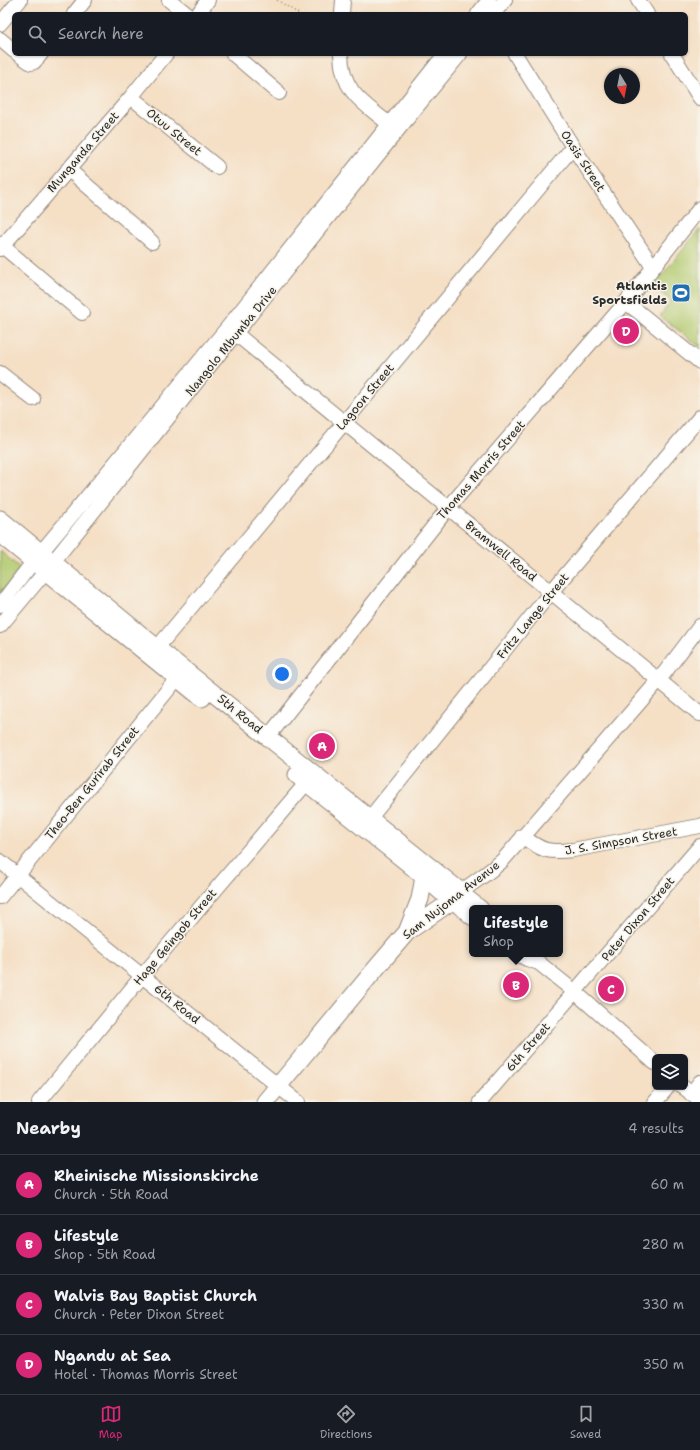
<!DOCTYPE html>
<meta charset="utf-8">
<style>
body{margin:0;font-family:"Shantell Sans",sans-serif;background:#242831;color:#f1f3f6}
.controls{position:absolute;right:12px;bottom:12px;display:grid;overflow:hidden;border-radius:6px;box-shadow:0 1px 3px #0004}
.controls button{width:36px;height:36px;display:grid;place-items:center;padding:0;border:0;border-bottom:1px solid #363941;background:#171b24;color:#f1f3f6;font:20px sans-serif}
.compass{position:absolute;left:604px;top:68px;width:36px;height:36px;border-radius:50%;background:#171b24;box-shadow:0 1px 3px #0004;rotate:170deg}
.you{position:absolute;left:282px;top:674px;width:14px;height:14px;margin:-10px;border:3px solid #fff;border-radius:50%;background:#1a73e8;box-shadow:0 0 0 6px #1a73e833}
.badge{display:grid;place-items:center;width:26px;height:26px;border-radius:50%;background:#db2777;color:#fff;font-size:13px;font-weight:700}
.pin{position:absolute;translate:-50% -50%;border:2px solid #fff;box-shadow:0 1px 4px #0006}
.popup{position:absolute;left:469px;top:905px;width:94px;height:52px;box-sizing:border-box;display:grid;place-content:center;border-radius:6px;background:#171b24;filter:drop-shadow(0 1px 3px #0005);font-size:13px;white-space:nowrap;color:#9ea1a6}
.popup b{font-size:15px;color:#f1f3f6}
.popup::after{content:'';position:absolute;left:50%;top:100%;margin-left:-8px;border:8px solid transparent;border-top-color:#171b24}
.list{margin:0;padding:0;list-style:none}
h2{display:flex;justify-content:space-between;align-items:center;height:52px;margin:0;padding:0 16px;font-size:17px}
h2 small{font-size:13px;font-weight:400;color:#9ea1a6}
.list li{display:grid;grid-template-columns:26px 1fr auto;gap:12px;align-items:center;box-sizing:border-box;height:60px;padding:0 16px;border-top:1px solid #363941}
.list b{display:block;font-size:15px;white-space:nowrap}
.list p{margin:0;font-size:13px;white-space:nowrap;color:#9ea1a6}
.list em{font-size:13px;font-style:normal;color:#9ea1a6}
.icon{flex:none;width:22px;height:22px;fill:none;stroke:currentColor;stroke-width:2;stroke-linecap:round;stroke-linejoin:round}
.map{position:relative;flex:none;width:700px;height:1102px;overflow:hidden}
.search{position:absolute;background:#171b24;box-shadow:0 1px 3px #0004;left:12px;right:12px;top:12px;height:44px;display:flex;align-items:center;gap:10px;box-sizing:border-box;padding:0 14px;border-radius:6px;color:#9ea1a6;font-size:15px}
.sheet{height:292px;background:#171b24}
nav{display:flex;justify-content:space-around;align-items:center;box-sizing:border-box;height:56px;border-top:1px solid #363941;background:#171b24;font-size:11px;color:#9ea1a6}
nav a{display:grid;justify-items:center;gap:2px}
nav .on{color:#db2777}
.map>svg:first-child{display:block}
.green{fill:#b2ca6f;stroke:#6e7a4d}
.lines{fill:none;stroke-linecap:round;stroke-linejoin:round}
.minor-casing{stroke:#908578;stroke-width:16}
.major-casing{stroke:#908578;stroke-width:19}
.path{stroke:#908578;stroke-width:1.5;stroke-dasharray:1 3;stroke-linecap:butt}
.minor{stroke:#fff;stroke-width:14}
.major{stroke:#fff;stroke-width:17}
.labels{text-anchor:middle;stroke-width:3;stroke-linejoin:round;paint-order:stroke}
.street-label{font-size:12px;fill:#2b2b2b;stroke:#f7f3e8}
.poi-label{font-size:12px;font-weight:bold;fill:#2b2b2b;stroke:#f7f3e8;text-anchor:end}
</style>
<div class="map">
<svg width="700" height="1102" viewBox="0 0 700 1102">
<rect width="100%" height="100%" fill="#f7f3e8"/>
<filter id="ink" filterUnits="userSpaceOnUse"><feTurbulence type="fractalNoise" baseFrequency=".025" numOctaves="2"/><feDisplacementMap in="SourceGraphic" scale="8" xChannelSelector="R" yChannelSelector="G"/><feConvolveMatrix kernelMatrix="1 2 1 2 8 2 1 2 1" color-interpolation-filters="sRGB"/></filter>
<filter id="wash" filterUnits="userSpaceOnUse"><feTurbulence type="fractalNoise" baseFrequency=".012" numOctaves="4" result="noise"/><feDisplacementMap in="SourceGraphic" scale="16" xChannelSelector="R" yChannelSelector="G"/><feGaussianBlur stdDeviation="0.9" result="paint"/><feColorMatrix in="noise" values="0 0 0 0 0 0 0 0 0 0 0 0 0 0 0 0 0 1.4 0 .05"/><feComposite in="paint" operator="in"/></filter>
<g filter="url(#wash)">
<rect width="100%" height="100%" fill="#f5dfc5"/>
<path class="green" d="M700,229V347L660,316L671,301L653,286Z
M0,551L20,568L0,594Z"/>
</g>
<g filter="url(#ink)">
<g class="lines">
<g class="minor-casing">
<path id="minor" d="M169,0L187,14
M638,0L647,14
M74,14L85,0
M198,14L208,0
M342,14L343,0
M478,14L489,0
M493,14L505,0
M0,24L20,0
M0,39L14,51
M18,54L31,63L34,62L41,54
M233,54L279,93
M341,54C342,96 368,105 395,129
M515,54L573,147L653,267
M672,54L700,98
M131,97L217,167
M68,169L152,242
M0,244L82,313
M0,249L131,97L166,54
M626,302L700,362
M230,329L700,714
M0,373L33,399
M0,605L33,562L228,327L445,54
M0,626L45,572L397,131L460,54
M157,648L573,147
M268,737L448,508L626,302L700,208
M370,818L551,592L700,417
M522,836C542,851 548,853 573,850L700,826
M0,861L298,1102
M0,897L184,670
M452,901L472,918
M481,908L461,892C475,881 490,872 503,860L659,680L700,626
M517,954L527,959L539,963L575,992L655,1063
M683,1087L700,1100
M691,1094L700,1082
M39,1102L142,976L314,774
M480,1102L700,846
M655,1102L668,1087"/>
</g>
<g class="major-casing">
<path id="major" d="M0,519L157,648L461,892L452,901L407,932L372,973L265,1102
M0,534L202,698
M297,775L408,863L452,901
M407,932L420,899L424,877"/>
</g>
<path class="path" d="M277,0L299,14"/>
<use href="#minor" class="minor"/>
<use href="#major" class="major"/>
</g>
</g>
<defs>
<g id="stadium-square" transform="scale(1)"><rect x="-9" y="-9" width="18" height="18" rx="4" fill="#1f6fb2" stroke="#f7f3e8"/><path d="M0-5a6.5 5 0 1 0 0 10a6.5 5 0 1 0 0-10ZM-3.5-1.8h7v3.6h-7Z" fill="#fff"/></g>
</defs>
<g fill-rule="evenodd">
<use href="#stadium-square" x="681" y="293"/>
</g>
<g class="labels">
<g class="street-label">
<text transform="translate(174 132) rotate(39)" y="4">Otuu Street</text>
<text transform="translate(83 152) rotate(-49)" y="4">Munganda Street</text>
<text transform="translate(583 161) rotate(57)" y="4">Oasis Street</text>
<text transform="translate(231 341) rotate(-51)" y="4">Nangolo Mbumba Drive</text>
<text transform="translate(365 397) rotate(-50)" y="4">Lagoon Street</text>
<text transform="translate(481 470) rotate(-49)" y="4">Thomas Morris Street</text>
<text transform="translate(501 551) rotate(39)" y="4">Bramwell Road</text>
<text transform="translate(533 616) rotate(-51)" y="4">Fritz Lange Street</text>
<text transform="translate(240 714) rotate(39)" y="4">5th Road</text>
<text transform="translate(92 783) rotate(-51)" y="4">Theo-Ben Gurirab Street</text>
<text transform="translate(621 841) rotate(-10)" y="4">J. S. Simpson Street</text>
<text transform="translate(451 900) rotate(-38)" y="4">Sam Nujoma Avenue</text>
<text transform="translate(638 919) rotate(-50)" y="4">Peter Dixon Street</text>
<text transform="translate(175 937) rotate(-50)" y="4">Hage Geingob Street</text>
<text transform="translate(177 1004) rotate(39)" y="4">6th Road</text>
<text transform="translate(528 1047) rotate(-49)" y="4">6th Street</text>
</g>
<g class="poi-label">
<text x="667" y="290">Atlantis<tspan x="667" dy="14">Sportsfields</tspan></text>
</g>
</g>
</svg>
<div class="controls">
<button><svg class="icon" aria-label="layers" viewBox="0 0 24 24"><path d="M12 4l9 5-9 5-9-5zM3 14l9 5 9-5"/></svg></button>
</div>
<svg class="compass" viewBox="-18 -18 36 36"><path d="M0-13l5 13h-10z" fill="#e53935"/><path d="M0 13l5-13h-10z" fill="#9ea1a6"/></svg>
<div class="you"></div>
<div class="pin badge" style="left:322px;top:746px">A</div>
<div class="pin badge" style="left:516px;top:985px">B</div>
<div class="popup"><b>Lifestyle</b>Shop</div>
<div class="pin badge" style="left:611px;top:989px">C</div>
<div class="pin badge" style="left:626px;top:331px">D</div>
<div class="search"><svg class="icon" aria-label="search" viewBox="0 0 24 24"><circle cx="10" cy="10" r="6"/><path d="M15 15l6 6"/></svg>Search here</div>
</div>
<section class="sheet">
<h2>Nearby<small>4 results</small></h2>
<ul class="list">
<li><span class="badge">A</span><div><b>Rheinische Missionskirche</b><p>Church · 5th Road</p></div><em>60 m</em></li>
<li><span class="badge">B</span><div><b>Lifestyle</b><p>Shop · 5th Road</p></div><em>280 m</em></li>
<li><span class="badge">C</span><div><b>Walvis Bay Baptist Church</b><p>Church · Peter Dixon Street</p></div><em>330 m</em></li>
<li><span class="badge">D</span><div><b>Ngandu at Sea</b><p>Hotel · Thomas Morris Street</p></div><em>350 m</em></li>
</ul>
</section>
<nav>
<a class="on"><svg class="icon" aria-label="map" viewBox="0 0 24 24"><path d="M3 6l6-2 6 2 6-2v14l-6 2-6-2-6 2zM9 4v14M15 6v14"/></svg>Map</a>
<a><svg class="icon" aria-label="directions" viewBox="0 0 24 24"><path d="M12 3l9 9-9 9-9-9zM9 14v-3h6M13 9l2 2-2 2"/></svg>Directions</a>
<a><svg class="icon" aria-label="saved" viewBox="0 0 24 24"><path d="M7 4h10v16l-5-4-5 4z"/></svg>Saved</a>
</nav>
